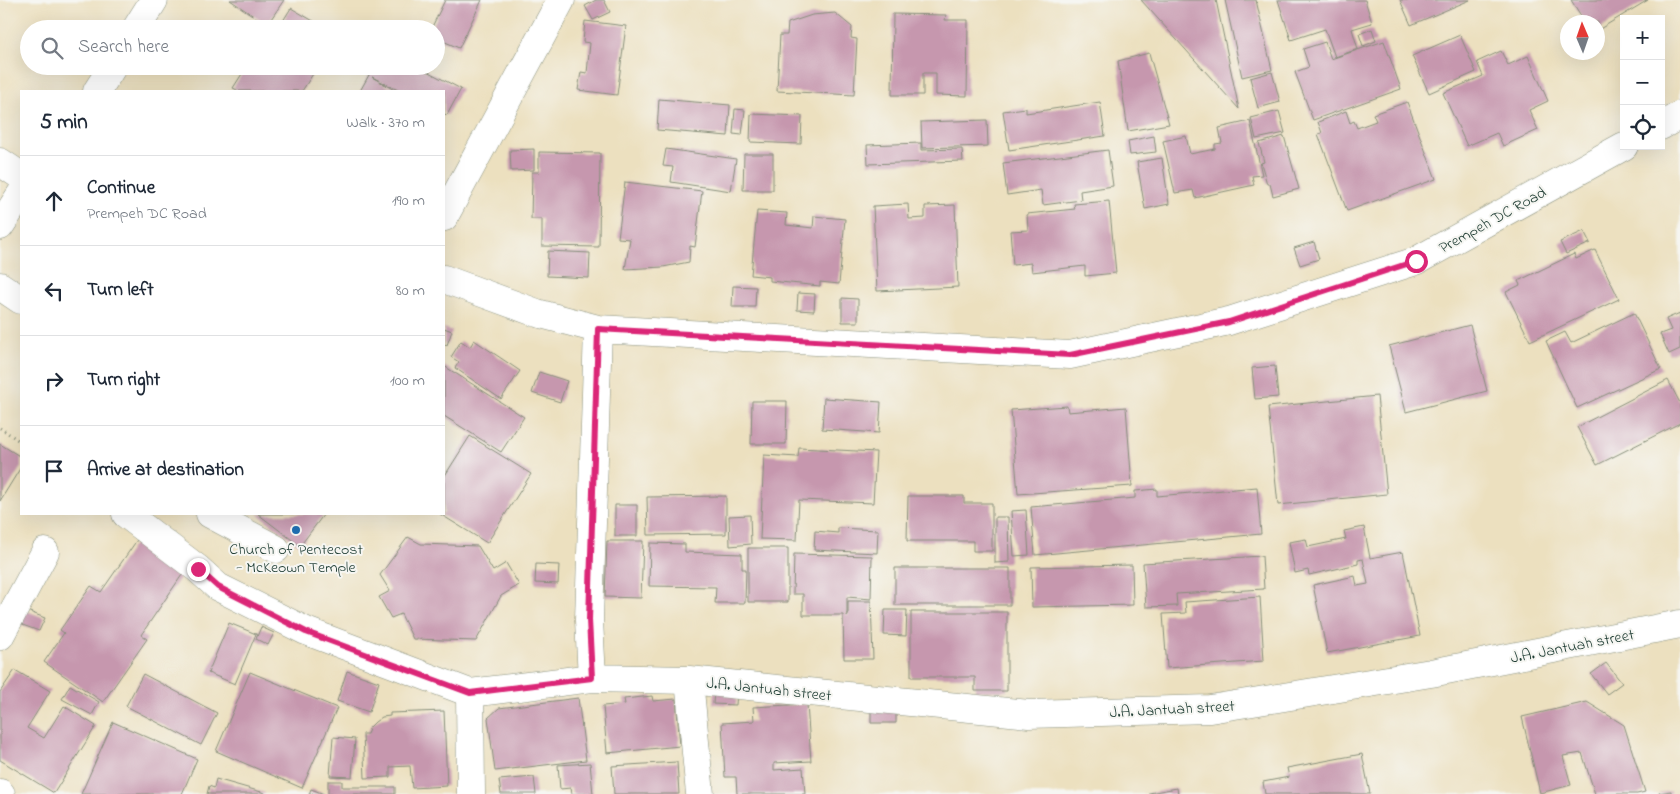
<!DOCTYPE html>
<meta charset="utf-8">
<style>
body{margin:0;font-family:"Indie Flower",sans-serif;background:#f6f6f7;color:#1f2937}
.controls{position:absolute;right:15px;top:15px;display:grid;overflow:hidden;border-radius:0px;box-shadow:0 5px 20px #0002}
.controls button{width:45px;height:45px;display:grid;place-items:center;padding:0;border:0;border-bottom:1px solid #e0e1e3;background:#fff;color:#1f2937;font:25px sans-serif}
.compass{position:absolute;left:1560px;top:15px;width:45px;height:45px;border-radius:50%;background:#fff;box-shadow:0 5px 20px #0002;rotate:358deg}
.stop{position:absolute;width:15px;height:15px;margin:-11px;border:4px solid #db2777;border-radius:50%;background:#fff}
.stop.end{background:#db2777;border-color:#fff;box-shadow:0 1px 5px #0008}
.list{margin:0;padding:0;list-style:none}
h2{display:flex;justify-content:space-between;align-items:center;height:65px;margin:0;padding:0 20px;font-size:21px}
h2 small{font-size:16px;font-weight:400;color:#747a83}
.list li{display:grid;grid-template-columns:32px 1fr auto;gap:15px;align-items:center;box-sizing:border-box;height:90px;padding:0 20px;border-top:1px solid #e0e1e3}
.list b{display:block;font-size:19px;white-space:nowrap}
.list p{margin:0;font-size:16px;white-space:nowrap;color:#747a83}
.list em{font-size:16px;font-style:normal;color:#747a83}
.icon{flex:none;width:28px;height:28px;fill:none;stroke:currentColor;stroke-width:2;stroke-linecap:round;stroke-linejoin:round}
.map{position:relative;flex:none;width:1680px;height:794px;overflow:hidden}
.search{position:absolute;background:#fff;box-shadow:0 5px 20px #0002;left:20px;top:20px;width:425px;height:55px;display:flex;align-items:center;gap:12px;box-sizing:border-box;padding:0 18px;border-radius:28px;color:#747a83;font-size:19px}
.panel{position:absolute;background:#fff;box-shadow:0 5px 20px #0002;left:20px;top:90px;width:425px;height:425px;border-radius:0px}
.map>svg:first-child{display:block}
.building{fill:#c697ae}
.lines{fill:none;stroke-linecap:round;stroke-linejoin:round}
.minor-casing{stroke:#868e7a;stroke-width:29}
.path{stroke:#868e7a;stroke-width:3;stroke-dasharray:1 4;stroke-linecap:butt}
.minor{stroke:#fff;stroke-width:28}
.route{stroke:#db2777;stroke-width:6}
.poi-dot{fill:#1f6fb2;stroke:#f6f6f2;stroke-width:2}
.labels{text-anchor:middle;stroke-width:4;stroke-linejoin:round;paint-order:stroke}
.street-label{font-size:16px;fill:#1f3d34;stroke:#f6f6f2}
.poi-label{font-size:16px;fill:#1f3d34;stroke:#f6f6f2}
</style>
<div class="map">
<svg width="1680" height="794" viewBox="0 0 1680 794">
<rect width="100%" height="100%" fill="#f6f6f2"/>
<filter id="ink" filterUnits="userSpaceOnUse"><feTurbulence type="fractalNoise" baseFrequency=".02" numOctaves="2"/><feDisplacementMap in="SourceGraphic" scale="10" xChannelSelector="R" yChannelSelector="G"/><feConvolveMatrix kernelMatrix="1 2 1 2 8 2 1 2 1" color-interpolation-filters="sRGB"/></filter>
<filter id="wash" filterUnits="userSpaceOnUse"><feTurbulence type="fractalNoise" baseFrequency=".0096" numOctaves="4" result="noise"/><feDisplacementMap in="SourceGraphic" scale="20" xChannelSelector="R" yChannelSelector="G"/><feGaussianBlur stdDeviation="1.12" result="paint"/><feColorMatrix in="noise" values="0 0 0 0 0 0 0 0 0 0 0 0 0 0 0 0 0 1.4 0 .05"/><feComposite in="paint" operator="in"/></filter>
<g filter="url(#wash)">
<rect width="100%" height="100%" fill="#ece0bf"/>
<g id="blocks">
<path class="building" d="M230,0H284L267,25Z
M445,0H482L459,48L436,38V29H431Z
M596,0H604L610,12L593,20L585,6Z
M1141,0H1216L1239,109Z
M1225,0H1256L1272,70L1242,77Z
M1278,0H1365L1372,23L1352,29L1358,49L1335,57L1325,29L1291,40Z
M1400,0H1470L1411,25Z
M1571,0H1648L1598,30V22H1585Z
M291,8L327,29H278Z
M835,13L852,27L851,38L857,39L854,95L777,91L780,35H787L788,23L812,15Z
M893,14L946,15L945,20H968L967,96L936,95V73H923V95H892Z
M585,21L626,26L617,95L578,90L581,72L587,73L590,43L583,42Z
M1372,29L1376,41L1363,46L1359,34Z
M1460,35L1476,72L1429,93L1412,56Z
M1384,41L1401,89L1313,120L1295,72L1309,67L1303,49L1325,42L1331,59Z
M1501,51L1508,65L1528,56L1548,101L1529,110L1538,130L1503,146L1497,133L1467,146L1443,93L1483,76L1477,62Z
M1149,53L1169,124L1128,131L1118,61Z
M247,66H318L302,91H239L233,88Z
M330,66H342L339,71Z
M374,66H417L461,89L447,115L444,114V91H400L372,77L396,91H360Z
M1272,72L1280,102L1258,108L1250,78Z
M659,99L730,105L728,136L657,130Z
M1100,102L1105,136L1009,150L1003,111L1026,108V113Z
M1407,102L1436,179L1347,211L1318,134L1322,133L1318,122L1346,111L1350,123L1354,121L1357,128L1376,121L1373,114Z
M735,109L745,110L742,135L733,134Z
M1279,111L1285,133L1256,139L1251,118Z
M751,114L802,116L801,144L750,142Z
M987,120L988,146L922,148L921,122Z
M1250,121L1262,175L1252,176L1254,185L1195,198L1193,190L1175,193L1163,141L1186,136L1190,154L1215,149V144L1222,143L1219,128Z
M1154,136L1156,152L1130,155L1128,141Z
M1284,136L1299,189L1273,196L1270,184H1267L1261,163L1264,162L1259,143Z
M921,143V150L962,149L963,161L868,164L867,145Z
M534,149V170L511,171L510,150Z
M666,149L736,159L731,191L671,182L673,167L663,166Z
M1108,150L1113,186L1080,191L1081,200L1043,205L1041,190L1007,195L1003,163Z
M539,152L600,153L599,247L542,246V219H531L532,172H539Z
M744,154H773V190H743Z
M1162,158L1169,204L1145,209L1137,162Z
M625,182L702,191L695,247L690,246L689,262L663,267L625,269L630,239L618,238Z
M1109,201L1116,273L1085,276V266L1032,272L1031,263L1013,265L1010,231L1028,230L1027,214L1075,209L1074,204Z
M908,204L909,219L925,218V206L955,205L958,287L877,291L873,206Z
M757,211L787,213L786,225L813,228L814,216L845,219L839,284L820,282V286L770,281V277L751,275Z
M1584,231L1590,243L1566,254L1560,242Z
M1314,242L1319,259L1300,265L1294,248Z
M1595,250L1619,299L1530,341L1506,292L1520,285L1518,281L1574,254L1576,259Z
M548,251L590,253L589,278L547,276Z
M733,286L756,287L755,307H732Z
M798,293L815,294L814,311L797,310Z
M842,298L858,299V322H842Z
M1634,313L1661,369L1577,408L1546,341L1565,332L1571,343Z
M1680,313V349L1669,354L1660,334L1671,330L1666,319Z
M1470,325L1487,391L1406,412L1389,346Z
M444,328L452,331L447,345L444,344Z
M474,340L520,371L501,399L455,368L459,362L451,357L461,341L470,347Z
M444,366L524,417L501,452L444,416Z
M1275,366L1278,397L1255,399L1252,368Z
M539,372L567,381L560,402L532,393Z
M1668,380L1680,403V423L1597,465L1577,427Z
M1377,396L1387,494L1278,505L1268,407Z
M824,398L881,402L879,433L822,429Z
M752,401H787L786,444H751Z
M1067,406L1068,412L1126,407L1132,486L1018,494L1011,410Z
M470,436L531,474L487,543L440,514H444V477Z
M0,444L21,457V467L0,501Z
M799,448L876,452L873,503L799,500L797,540L760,539L764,455L798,457Z
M1257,487L1261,534L1035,555L1031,507L1135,498V491L1157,489V496Z
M726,496V534L648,535L647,497Z
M908,496H964V503H992V551H973V541H907Z
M615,505H637V536H615Z
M1026,510L1029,555L1014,556L1011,511Z
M258,514H324L300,546Z
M750,515L751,544L730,546L729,516Z
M995,517H1008L1009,562L995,563Z
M1364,527L1370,558L1403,552L1420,636L1327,653L1313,585L1355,576L1357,586L1368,584L1363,559L1358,560V564L1309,575L1308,570L1295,573L1289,542L1306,539L1308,547L1346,539L1344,531Z
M838,528L878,530L877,553L814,550L815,531L838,533Z
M408,537L421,544L478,546L493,571L506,563L519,585L501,596L476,641L413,639L401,614L391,618L379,597L390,591L380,575Z
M137,540L184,572L141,635L147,639L103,702L44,662L64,633L60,630L91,586L101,592Z
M607,541H643L641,598L605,597Z
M650,543L685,544V552L742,554V569H746L745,603H715L716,587L649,586Z
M748,548H788V602H748Z
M794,554L872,556L871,599L847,597V616H848V601H871L873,659H844L843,615H803V594H793Z
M1262,556L1264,589L1176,594L1177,606L1146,607L1143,563Z
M536,564L559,565L558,584L535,583Z
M1132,565L1133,605L1032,607L1031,567Z
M895,568H1010V605H895Z
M1260,597L1264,661L1167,668L1163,614L1186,613L1185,602Z
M22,609L45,618L39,631L17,623Z
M885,610H907L906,636L884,635Z
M911,612H1007V691H975V677H911Z
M229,623L256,634L235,684L208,673Z
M261,627L274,633L268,645L256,639Z
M1606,663L1622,683L1607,694L1591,674Z
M15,670L50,691L27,728L44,738L64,706L96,726L54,793L0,760V692Z
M347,671L379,682L369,712L337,701Z
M250,672L337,708L302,788L216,751Z
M143,674L217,713L201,745L126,706Z
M70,685L99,702L92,715L62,699Z
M714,691L737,692L736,705L713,704Z
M652,696L653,701L676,699L680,746L607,753L603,706L625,704L624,699Z
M578,698L586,760L495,771L488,718L499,708Z
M1587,702L1624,725L1645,792L1637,794H1595L1582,753L1563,756L1571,785L1540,793L1522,717Z
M807,704L811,761L774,763V770L803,768L805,794H737L736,777H725L722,723L754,721L753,707Z
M871,705L896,706V723H871Z
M444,711L447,786L412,788L410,766L390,767V777L365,778L363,734H367L370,727L375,722L382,717L390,716V713Z
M113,722L197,759L182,794H81Z
M333,737L355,739L352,777L330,776Z
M1362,754L1370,794H1265L1263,782L1289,777L1287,768Z
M677,762L679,794H614L612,766Z
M590,763L593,794H572L571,788L560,789L558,765Z
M534,777L536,794H501L499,780Z
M216,779L265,793V794H207L209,786L214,788Z
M328,781H342V787H395V794H328Z
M1177,788L1178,794H1149V793Z
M311,789L324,794H309Z
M1671,791V794H1659V793Z"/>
</g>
</g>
<g filter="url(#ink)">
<use href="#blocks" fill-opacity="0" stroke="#868e7a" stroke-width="1"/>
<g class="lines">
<g class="minor-casing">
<path id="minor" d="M136,29L154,0
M97,91L113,66
M1661,126L1680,115
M0,162L21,176
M444,217L561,0
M0,226L21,194
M444,279L537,313L598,329L1070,355L1229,321L1416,261L1624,146
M0,286L21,300
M126,514L198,569L218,587L306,631L470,693L592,678L689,680L1029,714L1210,709L1431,673L1680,624
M210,514L276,549
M0,636L45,552
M592,678L589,620L598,329
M689,680L700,794
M470,693L471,794
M0,793L1,794"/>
</g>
<path class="path" d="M0,428L21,442"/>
<use href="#minor" class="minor"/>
</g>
</g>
<g class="lines" filter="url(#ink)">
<path class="route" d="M198,569L218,587L306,632L470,693L592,678L589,620L598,329L1070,355L1229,322L1416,261"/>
</g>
<circle class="poi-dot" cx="296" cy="530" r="5"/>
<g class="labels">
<g class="street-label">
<text transform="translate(1492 219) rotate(-29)" y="6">Prempeh DC Road</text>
<text transform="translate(1572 645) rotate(-11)" y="6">J.A. Jantuah street</text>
<text transform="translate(769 688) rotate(6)" y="6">J.A. Jantuah street</text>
<text transform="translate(1172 708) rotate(-3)" y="6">J.A. Jantuah street</text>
</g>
<g class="poi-label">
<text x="296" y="554">Church of Pentecost<tspan x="296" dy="18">- McKeown Temple</tspan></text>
</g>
</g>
</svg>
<div class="controls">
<button>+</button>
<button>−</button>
<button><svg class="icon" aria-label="locate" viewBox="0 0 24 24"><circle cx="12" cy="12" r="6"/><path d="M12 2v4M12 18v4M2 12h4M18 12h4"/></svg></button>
</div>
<svg class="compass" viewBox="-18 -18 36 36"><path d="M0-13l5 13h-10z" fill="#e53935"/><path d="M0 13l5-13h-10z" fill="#747a83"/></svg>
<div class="stop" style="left:1416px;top:261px"></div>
<div class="stop end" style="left:198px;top:569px"></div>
<div class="search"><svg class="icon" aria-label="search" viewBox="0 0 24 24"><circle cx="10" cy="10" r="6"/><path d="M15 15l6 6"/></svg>Search here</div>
<section class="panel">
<h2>5 min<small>Walk · 370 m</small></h2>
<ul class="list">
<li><svg class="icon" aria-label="ahead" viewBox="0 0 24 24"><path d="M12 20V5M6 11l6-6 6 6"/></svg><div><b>Continue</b><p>Prempeh DC Road</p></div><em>190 m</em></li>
<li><svg class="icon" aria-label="left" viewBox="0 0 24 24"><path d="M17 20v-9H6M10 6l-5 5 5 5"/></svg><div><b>Turn left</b></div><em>80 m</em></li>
<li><svg class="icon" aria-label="right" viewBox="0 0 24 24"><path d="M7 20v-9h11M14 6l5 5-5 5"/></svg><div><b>Turn right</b></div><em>100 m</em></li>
<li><svg class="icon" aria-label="arrive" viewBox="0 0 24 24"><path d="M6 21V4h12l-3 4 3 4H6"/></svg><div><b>Arrive at destination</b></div></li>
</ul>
</section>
</div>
